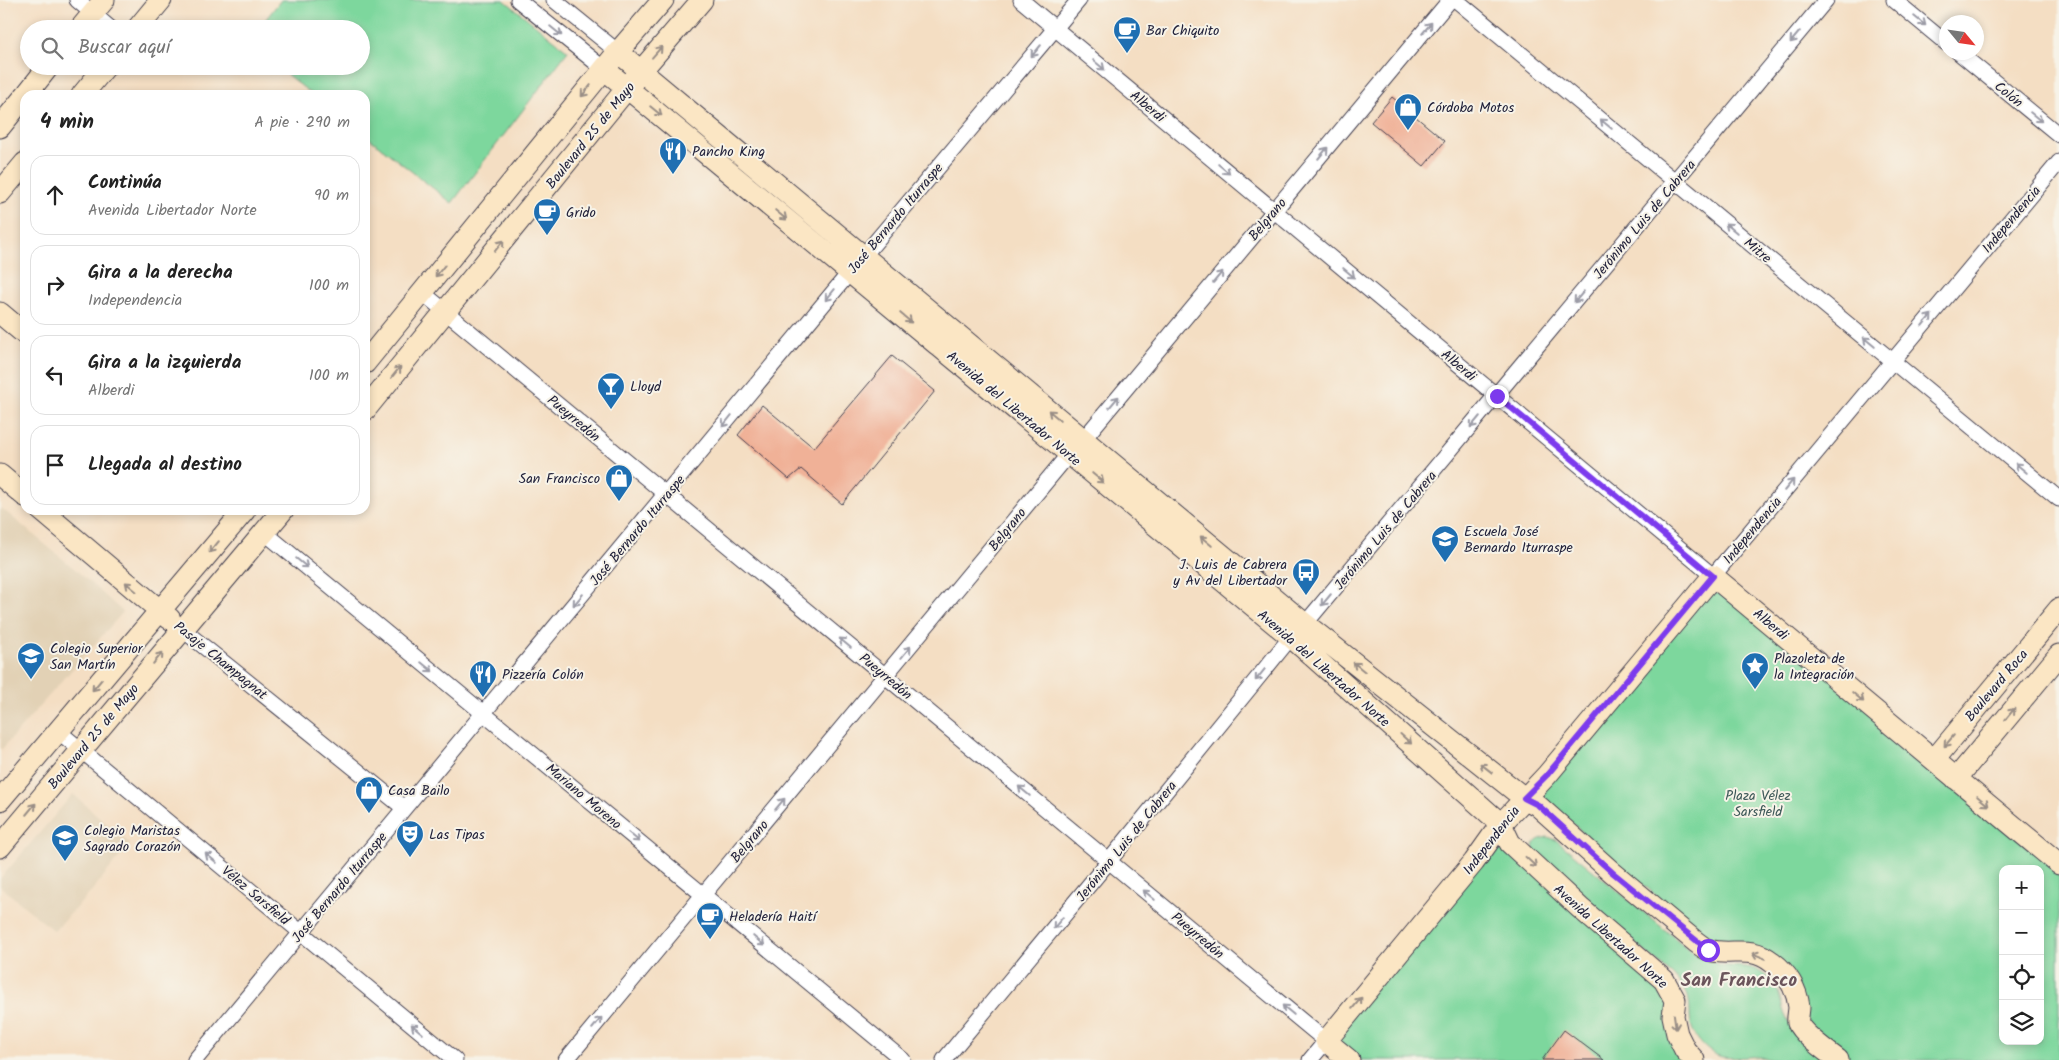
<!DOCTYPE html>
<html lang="es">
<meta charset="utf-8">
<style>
body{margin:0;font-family:Kalam,sans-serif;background:#f2f2f2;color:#222}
.controls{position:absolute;right:15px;bottom:15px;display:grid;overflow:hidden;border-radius:10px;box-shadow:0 2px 8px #0003}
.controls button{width:45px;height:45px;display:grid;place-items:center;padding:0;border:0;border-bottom:1px solid #e0e0e0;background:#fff;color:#222;font:25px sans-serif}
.compass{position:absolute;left:1939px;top:15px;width:45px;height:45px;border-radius:50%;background:#fff;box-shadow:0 2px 8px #0003;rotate:119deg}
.stop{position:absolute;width:15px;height:15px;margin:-11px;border:4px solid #7c3aed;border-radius:50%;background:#fff}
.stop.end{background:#7c3aed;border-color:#fff;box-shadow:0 1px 5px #0008}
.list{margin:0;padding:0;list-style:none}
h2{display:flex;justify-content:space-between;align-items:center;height:65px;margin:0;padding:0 20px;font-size:21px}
h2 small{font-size:16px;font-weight:400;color:#767676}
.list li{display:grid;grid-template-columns:32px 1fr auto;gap:15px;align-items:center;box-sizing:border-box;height:80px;margin:0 10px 10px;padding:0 10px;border:1px solid #e0e0e0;border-radius:15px}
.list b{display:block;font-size:19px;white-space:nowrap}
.list p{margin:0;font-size:16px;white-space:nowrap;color:#767676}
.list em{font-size:16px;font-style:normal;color:#767676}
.icon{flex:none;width:28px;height:28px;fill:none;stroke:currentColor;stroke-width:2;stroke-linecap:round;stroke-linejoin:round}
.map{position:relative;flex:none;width:2059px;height:1060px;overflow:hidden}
.search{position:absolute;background:#fff;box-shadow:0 2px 8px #0003;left:20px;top:20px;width:350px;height:55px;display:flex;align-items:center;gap:12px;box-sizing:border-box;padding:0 18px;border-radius:28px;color:#767676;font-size:19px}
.panel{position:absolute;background:#fff;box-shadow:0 2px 8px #0003;left:20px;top:90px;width:350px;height:425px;border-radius:15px}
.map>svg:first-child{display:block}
.built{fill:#e2d1b5}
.green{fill:#7dd79d;stroke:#507c6c;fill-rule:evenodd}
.building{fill:#f0b197}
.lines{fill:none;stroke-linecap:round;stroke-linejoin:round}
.street-casing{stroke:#423e4f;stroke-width:17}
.secondary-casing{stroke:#423e4f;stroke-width:23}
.street{stroke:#fff;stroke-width:15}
.secondary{stroke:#fbe6c4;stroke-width:21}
.oneway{stroke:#9c9ca7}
.oneway2{stroke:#998e86}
.route{stroke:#7c3aed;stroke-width:6}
.labels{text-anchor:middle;stroke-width:4;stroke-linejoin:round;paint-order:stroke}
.poi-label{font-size:14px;fill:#22223b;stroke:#f7f3e8;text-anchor:start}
.street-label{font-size:14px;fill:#22223b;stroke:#f7f3e8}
.park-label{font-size:14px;fill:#3d5858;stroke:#f7f3e8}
.district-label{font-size:19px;font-weight:bold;fill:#6a545b;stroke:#f7f3e8}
</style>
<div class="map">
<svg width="2059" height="1060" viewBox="0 0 2059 1060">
<rect width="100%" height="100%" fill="#f7f3e8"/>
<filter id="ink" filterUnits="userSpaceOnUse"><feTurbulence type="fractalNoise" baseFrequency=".02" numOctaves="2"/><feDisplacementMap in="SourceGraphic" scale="10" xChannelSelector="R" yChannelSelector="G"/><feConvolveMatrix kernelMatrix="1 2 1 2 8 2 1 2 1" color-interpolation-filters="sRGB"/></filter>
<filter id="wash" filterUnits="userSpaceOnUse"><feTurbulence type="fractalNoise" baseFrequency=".0096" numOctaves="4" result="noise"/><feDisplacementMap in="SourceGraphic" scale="20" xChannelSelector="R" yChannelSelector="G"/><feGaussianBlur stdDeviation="1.12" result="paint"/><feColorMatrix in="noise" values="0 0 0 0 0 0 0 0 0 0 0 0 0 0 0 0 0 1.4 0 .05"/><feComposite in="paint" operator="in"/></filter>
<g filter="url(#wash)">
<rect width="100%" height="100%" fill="#f4dec3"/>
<path class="built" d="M0,507L76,570L123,612L1,750Z
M73,794L130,844L89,894L54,931L0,886V879Z"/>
<path class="green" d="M281,0H504L568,51L452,203L365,135V95H313L276,66H361V29H258Z
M1713,576L2059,864V1060H1838L1803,1030L1787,976L1722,952L1533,790ZM2003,869H2040V1041H2003Z
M1501,824L1664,980L1694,1060H1349L1326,1041Z
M1548,837L1556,840L1692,952C1700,956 1708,961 1717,964C1732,969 1748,963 1762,973C1785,989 1777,1003 1789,1023C1798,1036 1813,1048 1824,1060H1771C1755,1053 1739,1060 1722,1057C1707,1053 1695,1039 1691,1025C1689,1015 1691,1003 1687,994C1684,987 1678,981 1673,975L1539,864C1532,851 1528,840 1548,837Z"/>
<g id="blocks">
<path class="building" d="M1392,97L1445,141L1424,166L1371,122Z
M892,356L935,391L842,504L801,469L789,479L738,435L762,405L814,448Z
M1564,1030L1604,1060H1542Z"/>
</g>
</g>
<g filter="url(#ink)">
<use href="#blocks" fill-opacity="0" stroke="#423e4f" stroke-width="1"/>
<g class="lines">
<g class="street-casing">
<path id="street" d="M77,0L111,29
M518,0L604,69
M554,0L618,52
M1021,0L1713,576L2059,162
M1456,0L2059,499
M1894,0L1946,43
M1958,52L2059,135
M423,293L1326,1041L1310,1060
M264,532L903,1060
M182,629L404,808
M58,731L455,1060
M195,1060L850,272L1079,0
M566,1060L1069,454L1072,453L1450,0
M944,1060L1109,861L1291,637L1305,624L1826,0"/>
</g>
<g class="secondary-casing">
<path id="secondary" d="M80,29L104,0
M137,29L161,0
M618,52L1305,624L1524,798L1537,805L1612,872L1696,942C1700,945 1705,949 1709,950C1731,957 1749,944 1772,962C1787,973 1797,989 1799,1007C1799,1012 1797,1018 1798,1023C1802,1034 1828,1052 1838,1060
M604,69L1291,637L1501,824L1510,843L1580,908L1664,980L1675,1000L1673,1016L1677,1034L1685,1050L1694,1060
M26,95L49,66
M82,95L106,66
M0,127L25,96
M0,193L25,163
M0,313L25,334
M365,363L618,52L663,0
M365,410L641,71L702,0
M0,475L25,496
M41,510L170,619
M1934,760L2059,609
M1956,779L2059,655
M0,800L245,510
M0,847L283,510
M1349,1060L1326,1041L1474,862L1501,824L1547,775L1713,576L2059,864"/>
</g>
<use href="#street" class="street"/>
<use href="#secondary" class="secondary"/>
</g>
<defs><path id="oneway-shaft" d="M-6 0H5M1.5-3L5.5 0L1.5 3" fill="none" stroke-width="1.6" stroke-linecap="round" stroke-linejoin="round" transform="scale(1.25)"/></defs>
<g class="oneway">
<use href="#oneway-shaft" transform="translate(1920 21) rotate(39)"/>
<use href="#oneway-shaft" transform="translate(1427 28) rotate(-50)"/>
<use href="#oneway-shaft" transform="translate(556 31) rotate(39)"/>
<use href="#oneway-shaft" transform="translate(1795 37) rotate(130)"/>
<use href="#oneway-shaft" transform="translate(1036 51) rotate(130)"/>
<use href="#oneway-shaft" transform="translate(1099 65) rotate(40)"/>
<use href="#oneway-shaft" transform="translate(2036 117) rotate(39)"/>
<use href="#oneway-shaft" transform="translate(1606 124) rotate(-140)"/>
<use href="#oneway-shaft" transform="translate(1323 153) rotate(-50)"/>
<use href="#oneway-shaft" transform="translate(1224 169) rotate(40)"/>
<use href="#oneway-shaft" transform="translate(1731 228) rotate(-140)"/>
<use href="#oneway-shaft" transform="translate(1349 273) rotate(40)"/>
<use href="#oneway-shaft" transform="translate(1218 277) rotate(-50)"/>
<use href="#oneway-shaft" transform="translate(830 295) rotate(129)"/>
<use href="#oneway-shaft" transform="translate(1579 297) rotate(130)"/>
<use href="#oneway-shaft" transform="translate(1927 320) rotate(-50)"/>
<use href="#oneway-shaft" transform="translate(1869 342) rotate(-140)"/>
<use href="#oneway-shaft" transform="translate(1114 402) rotate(-50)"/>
<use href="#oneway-shaft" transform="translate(727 421) rotate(129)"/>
<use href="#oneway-shaft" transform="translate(1475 422) rotate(130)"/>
<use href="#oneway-shaft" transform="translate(2021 468) rotate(-140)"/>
<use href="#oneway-shaft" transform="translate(1789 485) rotate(-50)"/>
<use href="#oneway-shaft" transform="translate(302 563) rotate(39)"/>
<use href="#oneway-shaft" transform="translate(578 600) rotate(130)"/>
<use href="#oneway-shaft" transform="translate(1326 600) rotate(130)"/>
<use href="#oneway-shaft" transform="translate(845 643) rotate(-140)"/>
<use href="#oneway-shaft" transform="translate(906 652) rotate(-51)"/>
<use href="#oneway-shaft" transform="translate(427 667) rotate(39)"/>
<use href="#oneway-shaft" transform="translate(1260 675) rotate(129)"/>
<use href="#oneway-shaft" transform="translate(1024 791) rotate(-140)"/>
<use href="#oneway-shaft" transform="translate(780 804) rotate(-50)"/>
<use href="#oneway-shaft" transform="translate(634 837) rotate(40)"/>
<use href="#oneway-shaft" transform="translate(211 858) rotate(-140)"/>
<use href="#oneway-shaft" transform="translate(1149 895) rotate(-140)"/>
<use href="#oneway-shaft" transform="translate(1058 923) rotate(130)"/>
<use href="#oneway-shaft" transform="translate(759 941) rotate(40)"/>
<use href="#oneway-shaft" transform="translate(1288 1010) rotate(-140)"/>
<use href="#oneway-shaft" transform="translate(597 1023) rotate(-50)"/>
<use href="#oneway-shaft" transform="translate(417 1029) rotate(-140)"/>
</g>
<g class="oneway2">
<use href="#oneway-shaft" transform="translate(657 52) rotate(-49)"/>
<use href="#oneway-shaft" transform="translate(586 91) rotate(129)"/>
<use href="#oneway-shaft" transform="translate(656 111) rotate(39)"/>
<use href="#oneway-shaft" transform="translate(781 215) rotate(40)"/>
<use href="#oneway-shaft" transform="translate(499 246) rotate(-51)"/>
<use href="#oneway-shaft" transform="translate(440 271) rotate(129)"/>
<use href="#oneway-shaft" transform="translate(906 318) rotate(40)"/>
<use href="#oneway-shaft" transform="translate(396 372) rotate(-51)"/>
<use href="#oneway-shaft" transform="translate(1054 415) rotate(-140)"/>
<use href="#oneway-shaft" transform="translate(1098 478) rotate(40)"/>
<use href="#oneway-shaft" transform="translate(1206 541) rotate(-140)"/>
<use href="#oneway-shaft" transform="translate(214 547) rotate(130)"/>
<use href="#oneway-shaft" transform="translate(131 587) rotate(-140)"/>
<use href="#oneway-shaft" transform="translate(158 658) rotate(-50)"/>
<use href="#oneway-shaft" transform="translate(1359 667) rotate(-141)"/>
<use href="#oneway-shaft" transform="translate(97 685) rotate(130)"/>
<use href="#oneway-shaft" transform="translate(1858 697) rotate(40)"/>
<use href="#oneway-shaft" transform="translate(2010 714) rotate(-50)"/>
<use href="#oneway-shaft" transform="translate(1406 739) rotate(42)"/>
<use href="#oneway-shaft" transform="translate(1949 741) rotate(130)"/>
<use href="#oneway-shaft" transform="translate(1486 768) rotate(-142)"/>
<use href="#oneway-shaft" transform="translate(1983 801) rotate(40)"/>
<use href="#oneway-shaft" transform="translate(31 809) rotate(-50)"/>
<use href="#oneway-shaft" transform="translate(1531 862) rotate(43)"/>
<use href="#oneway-shaft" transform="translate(1759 956) rotate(-158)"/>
<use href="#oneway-shaft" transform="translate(1357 1003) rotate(-50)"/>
<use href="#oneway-shaft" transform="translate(1675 1022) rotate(82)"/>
</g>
</g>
<g class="lines" filter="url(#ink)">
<path class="route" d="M1497,396L1713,576L1547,775L1524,798L1538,805L1612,872L1708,950"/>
</g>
<defs>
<g id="cafe-pin" transform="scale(1.4375)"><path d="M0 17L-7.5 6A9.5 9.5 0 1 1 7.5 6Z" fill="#1f6fb2" stroke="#f7f3e8"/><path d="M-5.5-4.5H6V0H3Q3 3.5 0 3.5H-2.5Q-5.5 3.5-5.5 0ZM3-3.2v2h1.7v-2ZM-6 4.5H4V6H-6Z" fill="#fff"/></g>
<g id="shop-pin" transform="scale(1.4375)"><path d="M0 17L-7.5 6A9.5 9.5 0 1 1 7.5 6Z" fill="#1f6fb2" stroke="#f7f3e8"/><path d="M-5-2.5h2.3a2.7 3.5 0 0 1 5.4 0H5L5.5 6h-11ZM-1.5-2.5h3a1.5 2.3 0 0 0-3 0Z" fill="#fff"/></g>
<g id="restaurant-pin" transform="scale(1.4375)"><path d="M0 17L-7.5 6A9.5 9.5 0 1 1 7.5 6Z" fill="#1f6fb2" stroke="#f7f3e8"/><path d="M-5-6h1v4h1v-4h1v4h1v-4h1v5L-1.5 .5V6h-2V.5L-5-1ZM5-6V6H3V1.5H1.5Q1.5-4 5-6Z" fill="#fff"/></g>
<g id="bar-pin" transform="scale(1.4375)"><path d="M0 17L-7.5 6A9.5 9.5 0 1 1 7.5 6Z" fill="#1f6fb2" stroke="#f7f3e8"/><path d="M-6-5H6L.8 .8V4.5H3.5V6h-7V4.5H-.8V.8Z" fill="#fff"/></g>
<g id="school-pin" transform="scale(1.4375)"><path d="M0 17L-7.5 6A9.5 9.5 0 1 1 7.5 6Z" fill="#1f6fb2" stroke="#f7f3e8"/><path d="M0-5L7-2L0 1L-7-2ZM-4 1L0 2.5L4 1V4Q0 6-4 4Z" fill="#fff"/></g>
<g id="bus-pin" transform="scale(1.4375)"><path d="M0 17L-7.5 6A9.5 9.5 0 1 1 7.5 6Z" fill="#1f6fb2" stroke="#f7f3e8"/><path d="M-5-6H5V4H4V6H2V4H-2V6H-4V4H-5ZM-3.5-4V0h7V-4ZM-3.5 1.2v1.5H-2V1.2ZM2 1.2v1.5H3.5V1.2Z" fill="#fff"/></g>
<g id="sight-pin" transform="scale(1.4375)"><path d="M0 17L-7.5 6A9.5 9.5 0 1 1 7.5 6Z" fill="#1f6fb2" stroke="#f7f3e8"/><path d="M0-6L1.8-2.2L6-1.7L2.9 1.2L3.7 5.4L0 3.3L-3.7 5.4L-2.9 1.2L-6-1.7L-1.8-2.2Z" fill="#fff"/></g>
<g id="theatre-pin" transform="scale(1.4375)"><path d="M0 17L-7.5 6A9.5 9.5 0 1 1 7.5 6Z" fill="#1f6fb2" stroke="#f7f3e8"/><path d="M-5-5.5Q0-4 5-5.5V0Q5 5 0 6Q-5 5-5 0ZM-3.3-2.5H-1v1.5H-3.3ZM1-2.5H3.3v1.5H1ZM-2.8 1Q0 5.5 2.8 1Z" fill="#fff"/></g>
</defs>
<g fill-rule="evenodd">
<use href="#cafe-pin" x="1127" y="30"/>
<use href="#shop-pin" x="1408" y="107"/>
<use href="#restaurant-pin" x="673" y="151"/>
<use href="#cafe-pin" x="547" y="212"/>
<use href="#bar-pin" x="611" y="386"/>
<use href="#shop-pin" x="619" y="478"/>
<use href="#school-pin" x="1445" y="539"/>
<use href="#bus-pin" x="1306" y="572"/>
<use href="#school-pin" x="31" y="656"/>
<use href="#sight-pin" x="1755" y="666"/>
<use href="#restaurant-pin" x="483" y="674"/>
<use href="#shop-pin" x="369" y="790"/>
<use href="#theatre-pin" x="410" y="834"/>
<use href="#school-pin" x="65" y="838"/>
<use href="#cafe-pin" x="710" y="916"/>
</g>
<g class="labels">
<g class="poi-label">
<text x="1146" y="35">Bar Chiquito</text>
<text x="1427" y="112">Córdoba Motos</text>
<text x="692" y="156">Pancho King</text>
<text x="566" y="217">Grido</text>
<text x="630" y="391">Lloyd</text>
<text x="600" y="483" text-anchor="end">San Francisco</text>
<text x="1464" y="536">Escuela José<tspan x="1464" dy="16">Bernardo Iturraspe</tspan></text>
<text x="1287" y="569" text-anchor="end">J. Luis de Cabrera<tspan x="1287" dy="16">y Av del Libertador</tspan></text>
<text x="50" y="653">Colegio Superior<tspan x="50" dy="16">San Martín</tspan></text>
<text x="1774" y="663">Plazoleta de<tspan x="1774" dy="16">la Integración</tspan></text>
<text x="502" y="679">Pizzería Colón</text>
<text x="388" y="795">Casa Bailo</text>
<text x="84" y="835">Colegio Maristas<tspan x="84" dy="16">Sagrado Corazón</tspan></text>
<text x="429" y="839">Las Tipas</text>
<text x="729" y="921">Heladería Haití</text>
</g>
<g class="street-label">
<text transform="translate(2009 94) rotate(39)" y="5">Colón</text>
<text transform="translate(1148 106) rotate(40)" y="5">Alberdi</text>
<text transform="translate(590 135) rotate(-51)" y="5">Boulevard 25 de Mayo</text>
<text transform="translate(895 218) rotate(-50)" y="5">José Bernardo Iturraspe</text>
<text transform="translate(1267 219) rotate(-50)" y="5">Belgrano</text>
<text transform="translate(1644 219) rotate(-50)" y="5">Jerónimo Luis de Cabrera</text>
<text transform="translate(2011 219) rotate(-50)" y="5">Independencia</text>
<text transform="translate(1758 250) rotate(40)" y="5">Mitre</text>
<text transform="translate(1459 365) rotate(40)" y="5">Alberdi</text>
<text transform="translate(1014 408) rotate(40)" y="5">Avenida del Libertador Norte</text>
<text transform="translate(574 418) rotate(40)" y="5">Pueyrredón</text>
<text transform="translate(1007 529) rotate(-51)" y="5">Belgrano</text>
<text transform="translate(637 530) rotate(-50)" y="5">José Bernardo Iturraspe</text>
<text transform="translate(1385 530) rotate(-50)" y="5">Jerónimo Luis de Cabrera</text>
<text transform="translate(1752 530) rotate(-50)" y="5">Independencia</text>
<text transform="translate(1771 624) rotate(40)" y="5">Alberdi</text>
<text transform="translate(221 660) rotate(39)" y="5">Pasaje Champagnat</text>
<text transform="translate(1324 668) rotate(41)" y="5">Avenida del Libertador Norte</text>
<text transform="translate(886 676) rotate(40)" y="5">Pueyrredón</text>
<text transform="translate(1996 685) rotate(-50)" y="5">Boulevard Roca</text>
<text transform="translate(93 736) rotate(-50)" y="5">Boulevard 25 de Mayo</text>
<text transform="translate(584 796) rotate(40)" y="5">Mariano Moreno</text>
<text transform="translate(1491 840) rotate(-52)" y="5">Independencia</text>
<text transform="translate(749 841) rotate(-50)" y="5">Belgrano</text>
<text transform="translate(1126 841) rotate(-51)" y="5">Jerónimo Luis de Cabrera</text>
<text transform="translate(339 887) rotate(-50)" y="5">José Bernardo Iturraspe</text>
<text transform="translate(256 895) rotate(40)" y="5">Vélez Sarsfield</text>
<text transform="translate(1198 935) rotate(40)" y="5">Pueyrredón</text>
<text transform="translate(1611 936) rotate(42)" y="5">Avenida Libertador Norte</text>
</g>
<g class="park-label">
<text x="1758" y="800">Plaza Vélez<tspan x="1758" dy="16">Sarsfield</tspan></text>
</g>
<g class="district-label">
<text x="1739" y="986">San Francisco</text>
</g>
</g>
</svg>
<div class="controls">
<button>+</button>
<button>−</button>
<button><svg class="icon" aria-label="locate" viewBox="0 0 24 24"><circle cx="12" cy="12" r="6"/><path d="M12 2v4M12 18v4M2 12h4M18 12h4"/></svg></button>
<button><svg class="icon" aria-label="layers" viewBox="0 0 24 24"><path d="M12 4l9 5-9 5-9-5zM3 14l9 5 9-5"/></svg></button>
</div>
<svg class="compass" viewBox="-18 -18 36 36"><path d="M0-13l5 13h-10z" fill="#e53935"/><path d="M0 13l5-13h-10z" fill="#767676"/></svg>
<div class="stop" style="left:1708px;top:950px"></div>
<div class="stop end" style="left:1497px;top:396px"></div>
<div class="search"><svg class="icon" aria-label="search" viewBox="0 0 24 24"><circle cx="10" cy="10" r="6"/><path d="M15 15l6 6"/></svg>Buscar aquí</div>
<section class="panel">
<h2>4 min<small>A pie · 290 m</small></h2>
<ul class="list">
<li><svg class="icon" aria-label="ahead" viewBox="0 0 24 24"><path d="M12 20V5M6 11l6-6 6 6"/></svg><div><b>Continúa</b><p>Avenida Libertador Norte</p></div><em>90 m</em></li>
<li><svg class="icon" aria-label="right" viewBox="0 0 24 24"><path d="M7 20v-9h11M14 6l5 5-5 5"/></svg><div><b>Gira a la derecha</b><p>Independencia</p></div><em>100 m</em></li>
<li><svg class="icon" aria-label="left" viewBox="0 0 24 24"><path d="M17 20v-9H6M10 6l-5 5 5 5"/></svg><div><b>Gira a la izquierda</b><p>Alberdi</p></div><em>100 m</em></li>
<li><svg class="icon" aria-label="arrive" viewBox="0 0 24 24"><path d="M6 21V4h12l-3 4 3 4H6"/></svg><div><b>Llegada al destino</b></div></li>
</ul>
</section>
</div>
